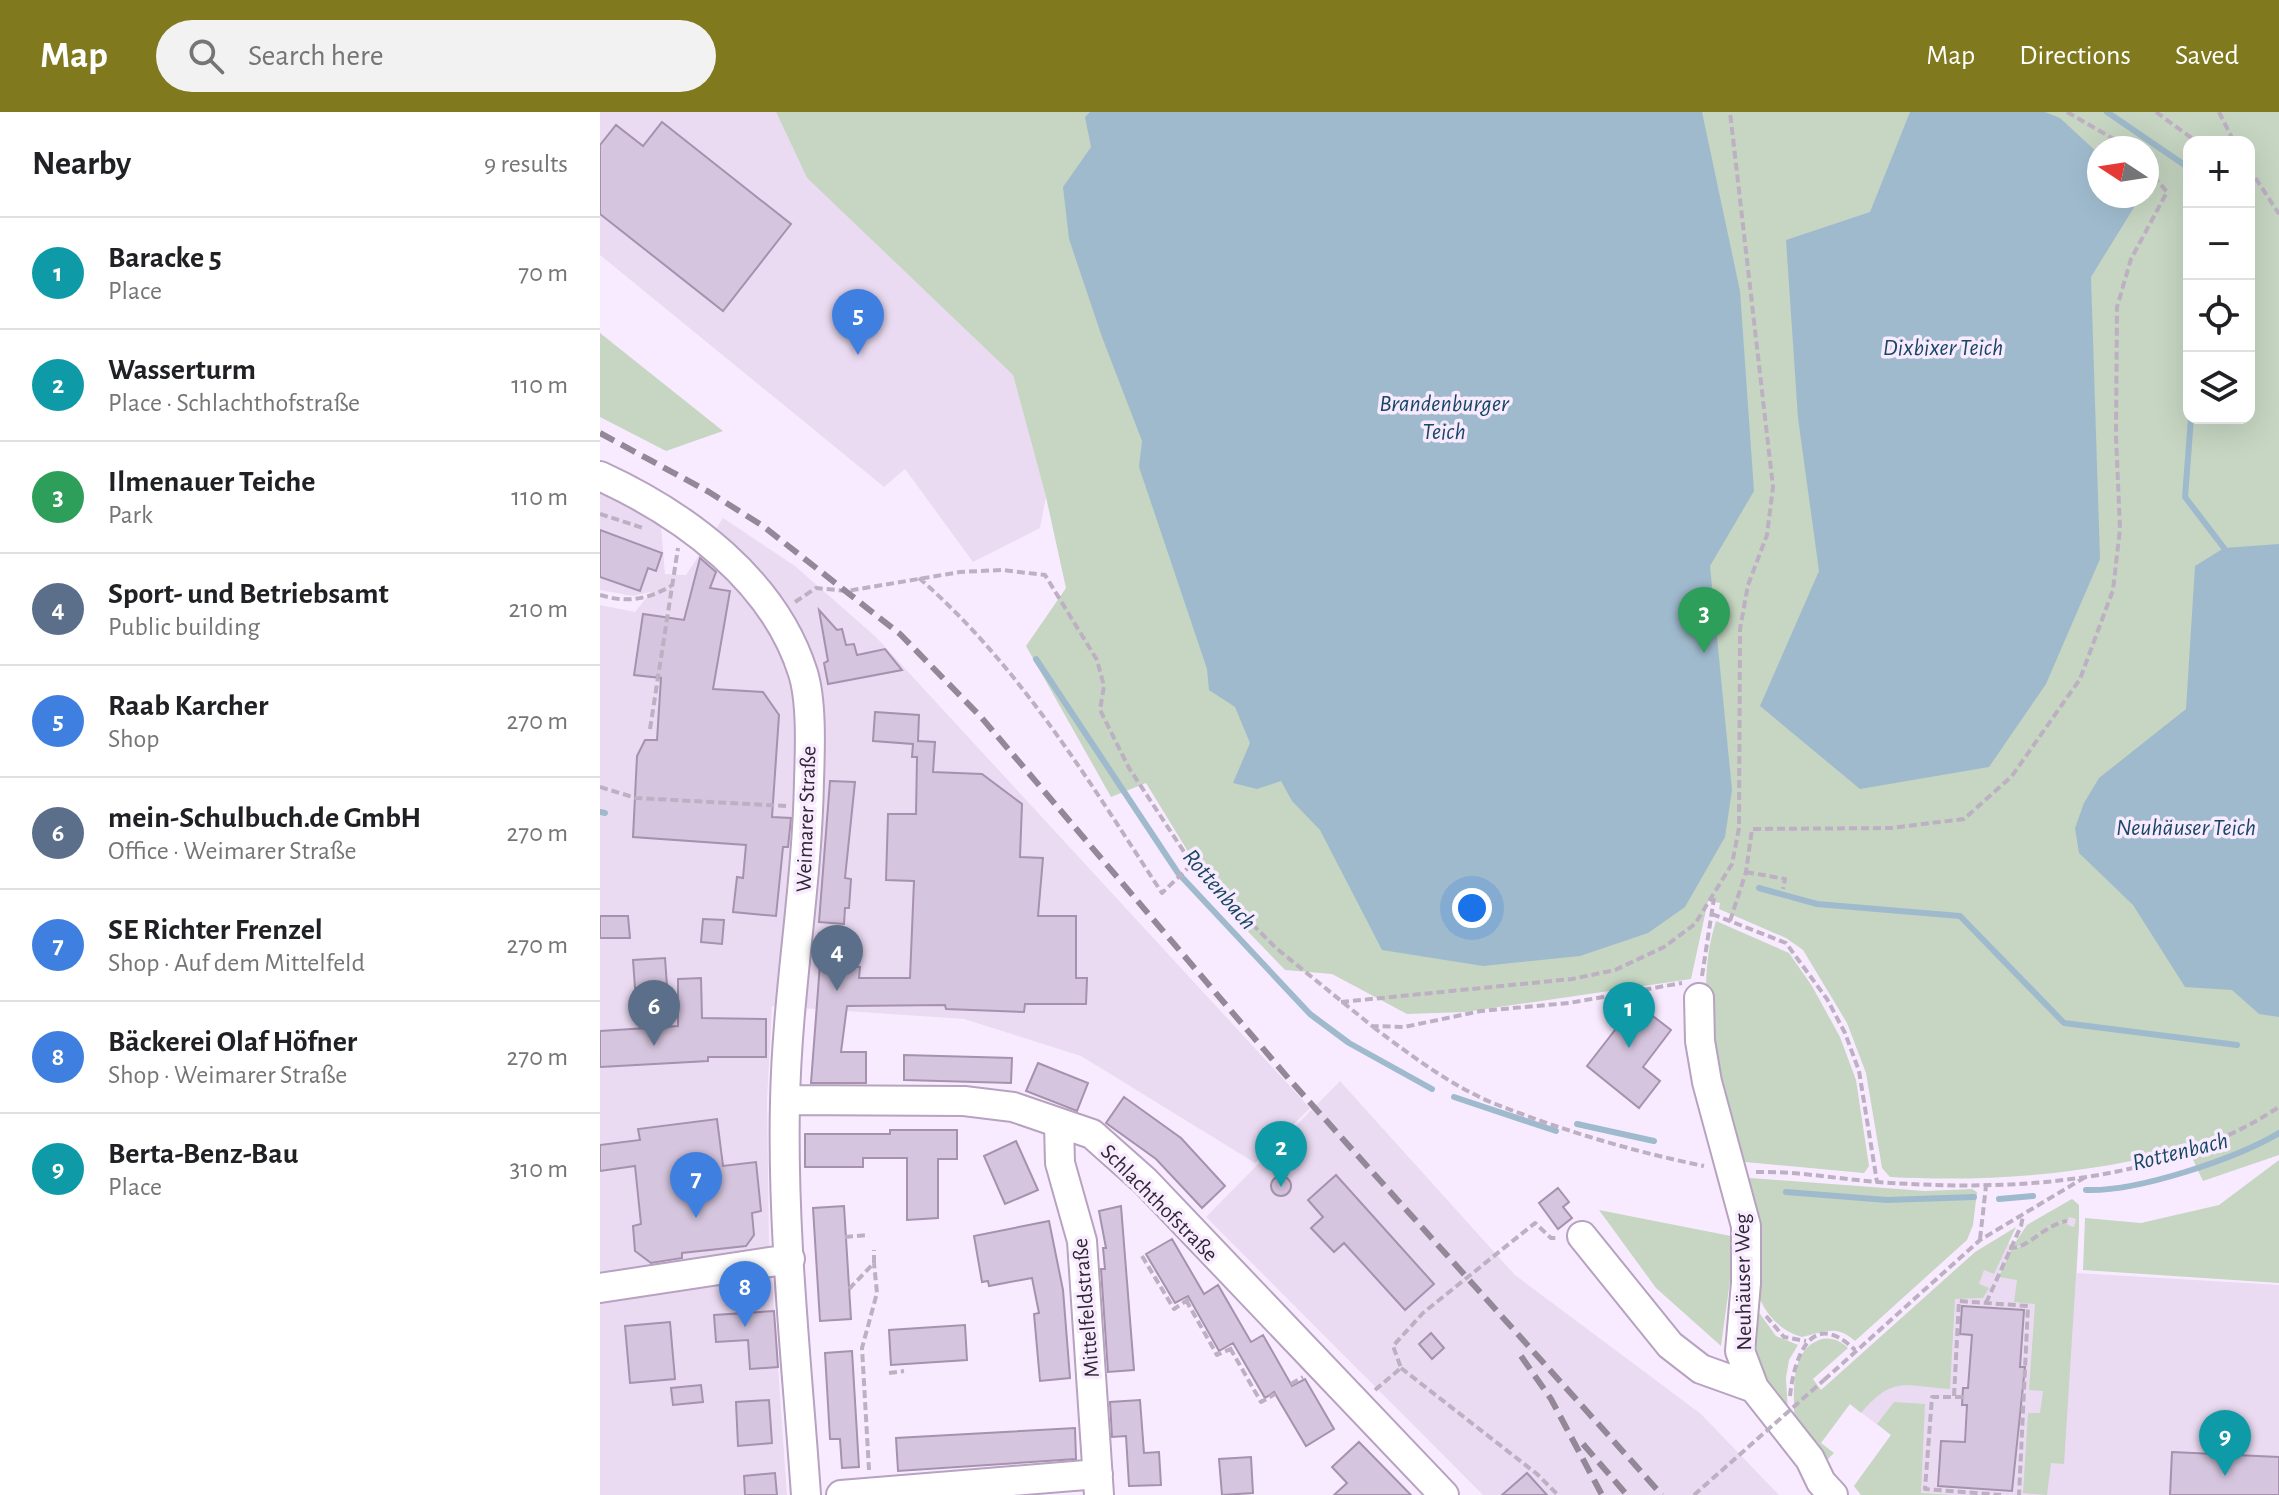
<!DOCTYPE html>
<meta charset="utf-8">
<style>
body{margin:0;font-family:"Alegreya Sans",sans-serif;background:#f2f2f2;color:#202124}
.controls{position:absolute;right:24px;top:24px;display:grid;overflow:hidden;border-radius:16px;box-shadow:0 8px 32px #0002}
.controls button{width:72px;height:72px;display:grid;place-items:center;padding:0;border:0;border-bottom:2px solid #e0e0e0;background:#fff;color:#202124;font:40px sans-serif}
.compass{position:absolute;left:1487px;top:24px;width:72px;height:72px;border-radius:50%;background:#fff;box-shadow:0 8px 32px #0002;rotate:282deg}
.you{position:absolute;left:872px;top:796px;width:28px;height:28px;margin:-20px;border:6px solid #fff;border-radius:50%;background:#1a73e8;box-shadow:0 0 0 12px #1a73e833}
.badge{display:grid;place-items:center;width:52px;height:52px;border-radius:50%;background:#80791e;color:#fff;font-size:26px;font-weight:700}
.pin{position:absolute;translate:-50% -66px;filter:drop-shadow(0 2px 4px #0008)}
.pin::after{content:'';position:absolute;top:42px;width:28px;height:24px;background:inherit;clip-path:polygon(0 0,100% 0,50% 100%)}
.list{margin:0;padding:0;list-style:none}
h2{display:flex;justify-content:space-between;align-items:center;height:104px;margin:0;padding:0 32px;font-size:34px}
h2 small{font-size:26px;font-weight:400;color:#757577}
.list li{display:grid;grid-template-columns:52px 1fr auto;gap:24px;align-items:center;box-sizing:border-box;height:112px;padding:0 32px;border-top:2px solid #e0e0e0}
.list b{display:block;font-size:30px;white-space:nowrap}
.list p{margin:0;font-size:26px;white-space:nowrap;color:#757577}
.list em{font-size:26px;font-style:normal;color:#757577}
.icon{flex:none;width:44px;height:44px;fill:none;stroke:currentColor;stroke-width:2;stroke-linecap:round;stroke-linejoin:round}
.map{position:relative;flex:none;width:1679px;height:1383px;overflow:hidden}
header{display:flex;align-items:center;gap:48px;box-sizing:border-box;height:112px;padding:0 40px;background:#80791e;color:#fff}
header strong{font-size:38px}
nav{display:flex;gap:44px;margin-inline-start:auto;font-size:28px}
.search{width:560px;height:72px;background:#f2f2f2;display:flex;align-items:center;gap:20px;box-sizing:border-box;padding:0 28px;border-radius:44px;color:#757577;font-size:30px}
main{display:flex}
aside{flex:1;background:#fff}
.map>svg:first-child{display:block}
.built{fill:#ebdbf2}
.green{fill:#c6d6c2;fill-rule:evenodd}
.water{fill:#9fbacd}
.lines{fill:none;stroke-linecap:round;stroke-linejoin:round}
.stream{stroke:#9fbacd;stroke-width:6}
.building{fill:#d6c5de;stroke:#a691af;stroke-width:2}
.minor-casing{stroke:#b7a2c0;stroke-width:32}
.path{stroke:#bcb0c2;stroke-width:4;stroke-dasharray:8 4;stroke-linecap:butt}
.minor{stroke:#fff;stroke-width:28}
.rail{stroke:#938898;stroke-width:6;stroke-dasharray:16 8;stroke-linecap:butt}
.path-bridge{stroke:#bcb0c2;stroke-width:4;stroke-dasharray:8 4;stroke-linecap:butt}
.labels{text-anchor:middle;stroke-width:7;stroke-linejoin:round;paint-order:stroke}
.street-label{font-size:22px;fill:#2f2733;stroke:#f9ebff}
.water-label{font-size:24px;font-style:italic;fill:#184764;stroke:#f9ebff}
</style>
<header>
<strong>Map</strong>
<div class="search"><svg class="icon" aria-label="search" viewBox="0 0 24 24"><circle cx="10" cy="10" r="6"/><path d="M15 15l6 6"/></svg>Search here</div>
<nav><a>Map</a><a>Directions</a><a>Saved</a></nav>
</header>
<main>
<aside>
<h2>Nearby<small>9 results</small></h2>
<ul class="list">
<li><span class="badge" style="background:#0f9aa8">1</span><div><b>Baracke 5</b><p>Place</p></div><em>70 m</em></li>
<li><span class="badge" style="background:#0f9aa8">2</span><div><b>Wasserturm</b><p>Place · Schlachthofstraße</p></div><em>110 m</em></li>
<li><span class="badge" style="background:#2e9e5b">3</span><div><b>Ilmenauer Teiche</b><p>Park</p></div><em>110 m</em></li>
<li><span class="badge" style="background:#5c6f8a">4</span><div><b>Sport- und Betriebsamt</b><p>Public building</p></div><em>210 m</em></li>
<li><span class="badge" style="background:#3f7fe0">5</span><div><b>Raab Karcher</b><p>Shop</p></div><em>270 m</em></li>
<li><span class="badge" style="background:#5c6f8a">6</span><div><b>mein-Schulbuch.de GmbH</b><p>Office · Weimarer Straße</p></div><em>270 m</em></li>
<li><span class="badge" style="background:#3f7fe0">7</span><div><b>SE Richter Frenzel</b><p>Shop · Auf dem Mittelfeld</p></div><em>270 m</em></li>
<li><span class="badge" style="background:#3f7fe0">8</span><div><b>Bäckerei Olaf Höfner</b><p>Shop · Weimarer Straße</p></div><em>270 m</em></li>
<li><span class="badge" style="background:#0f9aa8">9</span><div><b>Berta-Benz-Bau</b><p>Place</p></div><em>310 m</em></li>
</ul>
</aside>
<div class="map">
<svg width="1679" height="1383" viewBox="0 0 1679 1383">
<rect width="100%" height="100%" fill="#f9ebff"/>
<path class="built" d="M0,0H176L207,66L413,263L446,385L440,416L373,450L305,357L284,375L0,143Z
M0,374L15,380L61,414L65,462L86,463L123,406L195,454L276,525L710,996L655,1051L481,944L364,907L172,894L167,989L169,1126L187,1383H0V493L35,500L51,480L33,484L0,478Z
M740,969L915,1163L1101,1302L1179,1383H883L606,1105Z
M1472,1087L1479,1093L1477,1161L1679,1173V1383H1261L1254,1374L1291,1323L1250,1292L1407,1131L1413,1133L1427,1113Z"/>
<path class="green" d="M176,0H1679V1043L1603,1069L1587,1035C1491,1063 1389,1070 1290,1065L1282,1056L1266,961L1247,911L1203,838L1186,826L1119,797L1120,791L1108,789L1091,867L865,900L807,902L732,862L685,858L633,804L603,764L546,671L511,685L426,534L466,476L446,385L413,263L207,66ZM1589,30H1649V306H1589ZM1499,36H1547V84H1499Z
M0,221L123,319L66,339L0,305Z
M1116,809L1189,841L1212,874L1240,925L1256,968L1269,1054L1264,1061L1134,1049C1120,972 1091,886 1116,809Z
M1679,1048V1171L1483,1158L1485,1106L1541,1111L1619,1093Z
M1150,1066L1325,1079L1372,1077L1377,1080L1373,1113L1367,1128L1255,1229C1237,1212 1223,1220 1202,1225C1141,1207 1149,1126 1145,1074Z
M1472,1087L1479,1093V1116L1464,1352L1451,1351L1447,1383L1423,1381L1428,1301H1440L1443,1279L1429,1278L1435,1192L1414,1190L1417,1168L1399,1165L1411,1138C1429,1135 1445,1107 1464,1111C1468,1112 1471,1115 1474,1115L1476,1107L1469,1105L1468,1109C1443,1110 1434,1131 1412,1136L1427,1113Z
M999,1098L1136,1125L1121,1234L1056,1176Z
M1416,1115L1394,1162L1384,1158L1379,1172L1389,1176L1383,1186L1355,1187L1350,1277C1304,1274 1293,1263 1261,1301L1250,1292L1221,1331L1234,1341L1225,1350L1195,1320C1195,1293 1186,1240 1219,1228C1230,1224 1241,1229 1248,1236L1213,1267L1221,1278L1375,1140Z
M1155,1195L1176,1224L1198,1233L1189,1248L1186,1266L1188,1301L1183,1306L1146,1230Z
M1294,1290L1325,1292L1321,1381L1352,1383H1261L1254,1374L1291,1323L1277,1312Z"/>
<path class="water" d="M490,0H1102L1140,179L1154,379L1110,454L1132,678L1125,725L1085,795L1048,821L980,844L883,854L782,838L720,718L692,689L681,669L657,677L633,671L650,631L635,595L609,578L607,557L539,355L542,329L502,225L469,127L463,75L491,35L485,5Z
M1310,0H1445L1460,6L1499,42V84H1541L1491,165L1500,447L1446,572L1389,655L1260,677L1160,594L1219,459L1198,306L1186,128L1270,100Z
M1679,432V905L1659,902L1632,878L1585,875L1533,793L1479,741L1475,716L1484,691L1499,666L1586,597L1595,454L1624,436Z"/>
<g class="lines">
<path class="stream" d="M1507,0L1586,54L1589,77
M1591,306L1585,385L1624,436
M436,547L578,761L710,902L749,931L832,977
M0,700L5,701
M1159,776L1217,792L1360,804L1464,911L1637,933
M854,985L956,1019
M977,1012L1054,1029
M1486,1078C1537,1080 1635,1047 1679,1021
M1186,1080L1287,1088L1374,1085
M1399,1087L1433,1084"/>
</g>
<path class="building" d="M62,10L191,112L123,199L0,102V33L16,13L43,34Z
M0,418L62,441L56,459L48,456L40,479L0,465Z
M100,446L116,460L110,476L130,479L113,577L163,580L179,603L172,705L191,706L188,735H183L176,804L133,800L137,765L143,766L146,733L33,725L37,644L45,628H57L61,566L34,563L43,502L84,508Z
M219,498L237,518L242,517L246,533L254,532L257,543L285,537L302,558L228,572L224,551L228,549Z
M275,600L319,603L318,629L335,630L333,660L382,662L422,692L420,745L443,746L438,804H476V866H487L486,892H425L424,900L346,897L345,893L247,894L241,940H266V971H211L220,852L260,855L259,866H310L314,769L286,768L288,702H316L317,645H312L313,632L273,629Z
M230,669L255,670L245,766L251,767L249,796H245L244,812L219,810Z
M0,804H28L30,826H0Z
M103,807L124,808L122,832L101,830Z
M65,846L67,874L35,876L33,848Z
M101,866L102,906L166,907V945H108V949L0,955V919L78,914V867Z
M1036,891L1071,918L1043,955L1060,969L1039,996L987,954Z
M304,943L412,946L411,971L304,968Z
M438,951L488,971L477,999L426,979Z
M524,985L581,1026L625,1074L602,1096L556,1047L506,1011Z
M117,1007L123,1054L156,1050L161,1099L152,1101L154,1123L146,1134L82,1141V1146L51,1151L35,1139L33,1114L41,1112L35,1054L0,1059V1033L40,1028L38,1017Z
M290,1018H357V1047H338V1106L307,1108V1046H263V1055H205V1022H290Z
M416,1029L438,1078L405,1092L384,1044Z
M736,1063L834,1172L805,1198L744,1131L734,1140L711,1116L723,1105L708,1088Z
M671 1074a10 10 0 1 1 20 0a10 10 0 1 1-20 0Z
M958,1076L969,1090L963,1095L972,1106L958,1117L939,1091Z
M244,1094L251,1207L220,1209L213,1096Z
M521,1094L534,1258L508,1260L501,1157H505L503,1136H506L499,1099Z
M449,1109L463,1178L470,1266L440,1269L434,1202L439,1201L432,1166L389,1174L388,1169L382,1170L374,1124Z
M572,1127L604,1182L618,1173L651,1230L663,1223L692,1274L705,1267L734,1317L706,1334L674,1280L665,1286L633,1231L619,1239L588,1184L575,1191L546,1142Z
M1362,1194L1424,1198L1420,1255H1425L1412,1379L1338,1374L1341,1329L1365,1330L1367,1293H1362L1363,1276H1368L1372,1223L1360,1222Z
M174,1199L178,1255L150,1257L148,1228L116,1230L114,1203Z
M70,1210L75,1267L30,1271L25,1214Z
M365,1213L367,1248L291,1253L289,1218Z
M831,1221L844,1236L832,1247L819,1232Z
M252,1239L259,1355L242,1356L240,1327H230L225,1241Z
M101,1273L103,1290L73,1293L71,1276Z
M169,1288L172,1331L138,1334L136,1290Z
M540,1288L544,1341L559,1340L561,1373L529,1374L526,1324L512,1325L510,1290Z
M475,1316L476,1347L298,1359L296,1326Z
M759,1330L811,1383H734L747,1371L732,1355Z
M1572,1340L1679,1345V1383H1570Z
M651,1345L653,1381L622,1383L619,1347Z
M175,1361L177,1383H145L144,1364Z
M927,1361L947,1383H902Z"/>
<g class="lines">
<g class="minor-casing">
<path id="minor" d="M0,364C85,403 174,468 203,561C212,590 210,638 209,669C207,777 187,882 185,990C182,1120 197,1253 206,1383
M1099,886L1100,929L1107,970L1146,1114V1171L1140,1239L1154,1276L1210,1347L1221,1370L1233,1383
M185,988L364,989L413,995L492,1022L545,1069L844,1383
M459,1012L460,1051L482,1129L499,1383
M982,1124L1070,1233L1101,1257L1154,1276
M0,1176L190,1147
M241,1383L498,1362"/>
</g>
<path class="path" d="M1467,0L1529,36
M1556,0L1597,30
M1619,0L1634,30
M1649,56L1679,102
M0,402L43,416
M319,466C420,554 490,671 562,781L592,752
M0,483C27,491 46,488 71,474
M195,490L216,476L247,479L360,460L402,458L445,463L497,548L504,574L500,598L529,656L592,752L676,836L772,914L804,915L881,899L969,891L1082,871
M50,617L78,436
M0,675L36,686L186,694
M1146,760L1185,767L1183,777
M1112,802L1186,831L1227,887L1245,921L1259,959L1277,1070
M1130,809L1146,760L1152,717L1291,716L1364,707L1412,664L1480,567L1513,478L1520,417L1516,324L1517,195L1531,147L1567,80L1547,56
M1102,864L1114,786
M741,890L972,867L1015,858L1064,835L1095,812L1132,752L1139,716L1140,517L1148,473L1167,423L1173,375L1130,0
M773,915C812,944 852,975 898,993C964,1019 1035,1040 1104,1054
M1156,1060C1197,1059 1238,1067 1278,1070C1414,1080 1561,1072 1679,995
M245,1125L269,1123
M1380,1127L1386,1074
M1409,1136C1429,1137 1443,1113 1467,1109
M542,1144L574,1197L589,1187
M249,1177L274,1151V1138
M586,1188L617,1243L635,1235
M1386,1191L1421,1114L1423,1104
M1166,1204L1184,1225L1206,1229
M630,1236L661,1290L675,1282
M801,1256L937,1362L958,1383
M289,1261L304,1259
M1224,1268L1380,1128L1487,1064
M691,1272L703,1265
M775,1278L801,1256L793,1234L823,1201L935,1111L951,1126H959
M1190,1284C1194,1246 1211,1195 1255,1238
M1354,1284L1359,1189L1428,1194L1419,1383
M1363,1285H1332L1325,1377L1401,1383
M269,1358L262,1236L277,1181L274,1151"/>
<use href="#minor" class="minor"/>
<path class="rail" d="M0,321L109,380L163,414L300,522L381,605L689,967L1062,1383
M921,1244L951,1287L1002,1383
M983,1332L1027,1383"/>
<path class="path-bridge" d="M1094,1383L1224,1268"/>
</g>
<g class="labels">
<g class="street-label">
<text transform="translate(205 707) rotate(-88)" y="8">Weimarer Straße</text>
<text transform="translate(560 1090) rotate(45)" y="8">Schlachthofstraße</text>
<text transform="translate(1142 1170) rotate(-91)" y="8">Neuhäuser Weg</text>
<text transform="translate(485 1196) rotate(-95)" y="8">Mittelfeldstraße</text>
</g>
<g class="water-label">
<text x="1343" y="243">Dixbixer Teich</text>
<text x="844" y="299">Brandenburger<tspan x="844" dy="28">Teich</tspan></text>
<text x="1586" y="723">Neuhäuser Teich</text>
<text transform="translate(620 777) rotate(49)" y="8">Rottenbach</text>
<text transform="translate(1580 1039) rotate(-14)" y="8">Rottenbach</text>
</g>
</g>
</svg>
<div class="controls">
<button>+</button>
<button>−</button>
<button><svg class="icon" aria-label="locate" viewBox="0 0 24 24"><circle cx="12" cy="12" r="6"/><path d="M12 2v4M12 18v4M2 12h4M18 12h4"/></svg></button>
<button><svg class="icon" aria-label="layers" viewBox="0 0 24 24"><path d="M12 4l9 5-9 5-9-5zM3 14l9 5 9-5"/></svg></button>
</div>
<svg class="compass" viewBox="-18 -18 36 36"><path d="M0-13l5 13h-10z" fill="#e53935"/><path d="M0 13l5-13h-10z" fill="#757577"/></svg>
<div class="you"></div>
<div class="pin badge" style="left:1029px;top:936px;background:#0f9aa8">1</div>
<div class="pin badge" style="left:681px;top:1075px;background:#0f9aa8">2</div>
<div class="pin badge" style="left:1104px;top:541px;background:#2e9e5b">3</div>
<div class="pin badge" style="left:237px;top:879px;background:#5c6f8a">4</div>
<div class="pin badge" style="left:258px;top:243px;background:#3f7fe0">5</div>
<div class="pin badge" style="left:54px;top:934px;background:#5c6f8a">6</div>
<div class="pin badge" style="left:96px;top:1106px;background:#3f7fe0">7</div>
<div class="pin badge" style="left:145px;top:1215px;background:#3f7fe0">8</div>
<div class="pin badge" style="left:1625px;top:1364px;background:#0f9aa8">9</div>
</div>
</main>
